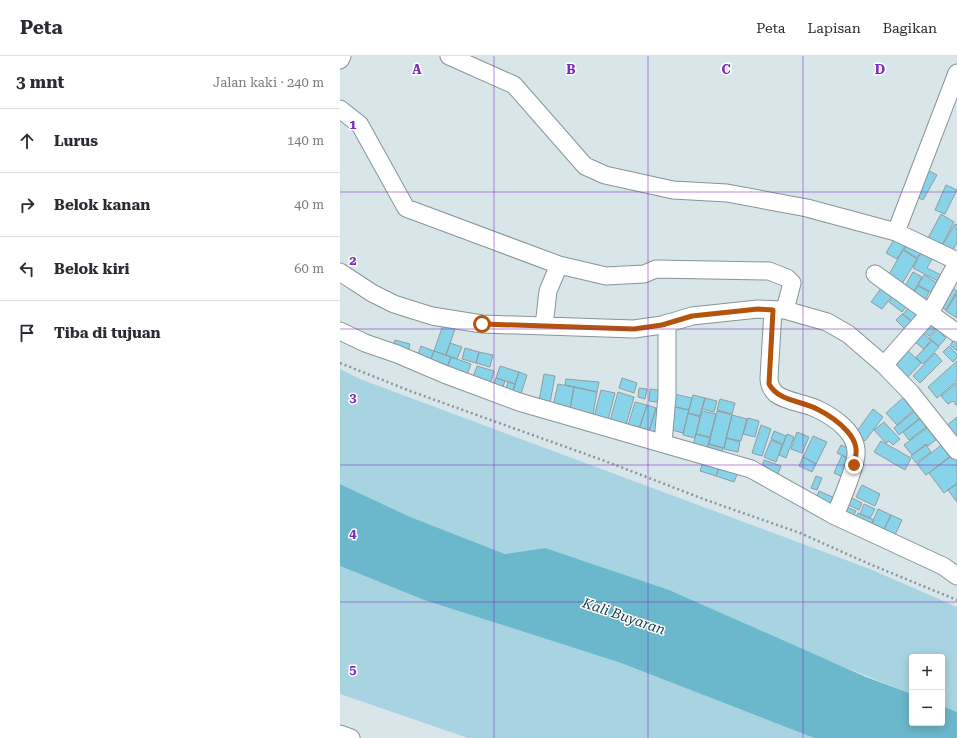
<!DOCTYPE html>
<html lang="id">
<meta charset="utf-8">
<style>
body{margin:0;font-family:"Roboto Serif",serif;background:#f2f2f3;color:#2b2b33}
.controls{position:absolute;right:12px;bottom:12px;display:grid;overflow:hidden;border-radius:4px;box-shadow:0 2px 10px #0003}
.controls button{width:36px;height:36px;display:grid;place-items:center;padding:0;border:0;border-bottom:1px solid #e1e1e2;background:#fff;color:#2b2b33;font:20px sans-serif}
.stop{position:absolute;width:12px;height:12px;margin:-9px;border:3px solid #b45309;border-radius:50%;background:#fff}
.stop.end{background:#b45309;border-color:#fff;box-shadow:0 1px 4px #0008}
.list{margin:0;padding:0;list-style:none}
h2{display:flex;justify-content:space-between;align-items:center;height:52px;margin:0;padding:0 16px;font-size:17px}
h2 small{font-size:13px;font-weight:400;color:#7c7c81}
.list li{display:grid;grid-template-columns:26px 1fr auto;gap:12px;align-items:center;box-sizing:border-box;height:64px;padding:0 16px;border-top:1px solid #e1e1e2}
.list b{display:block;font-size:15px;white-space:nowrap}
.list em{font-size:13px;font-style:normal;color:#7c7c81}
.icon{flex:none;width:22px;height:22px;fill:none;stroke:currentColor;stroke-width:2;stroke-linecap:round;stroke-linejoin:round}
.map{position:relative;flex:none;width:617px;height:682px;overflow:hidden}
header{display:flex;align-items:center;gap:24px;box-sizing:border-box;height:56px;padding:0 20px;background:#fff;border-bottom:1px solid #e1e1e2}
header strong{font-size:19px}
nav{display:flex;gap:22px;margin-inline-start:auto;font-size:14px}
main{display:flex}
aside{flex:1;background:#fff}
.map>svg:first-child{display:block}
.green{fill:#a8d4e1}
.water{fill:#6bb7cc}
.building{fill:#87d3e9;stroke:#909da1}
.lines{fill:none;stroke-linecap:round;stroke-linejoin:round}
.minor-casing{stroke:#879497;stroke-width:19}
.path{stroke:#8a9497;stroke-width:2.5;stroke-dasharray:2 3;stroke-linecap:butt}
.minor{stroke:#fff;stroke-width:17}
.route{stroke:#b45309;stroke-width:5}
.grid{fill:none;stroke:#7b2cbf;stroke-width:1;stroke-opacity:0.55}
.labels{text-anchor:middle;stroke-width:3;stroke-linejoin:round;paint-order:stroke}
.water-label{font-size:14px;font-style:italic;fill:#1a3e48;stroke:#fff}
.grid-label{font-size:13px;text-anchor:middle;font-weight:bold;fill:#7b2cbf;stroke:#fff;stroke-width:3;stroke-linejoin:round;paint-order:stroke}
</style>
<header>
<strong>Peta</strong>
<nav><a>Peta</a><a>Lapisan</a><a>Bagikan</a></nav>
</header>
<main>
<aside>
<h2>3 mnt<small>Jalan kaki · 240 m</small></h2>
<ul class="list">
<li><svg class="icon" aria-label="ahead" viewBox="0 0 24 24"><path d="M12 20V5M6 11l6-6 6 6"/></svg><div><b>Lurus</b></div><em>140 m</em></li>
<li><svg class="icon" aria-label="right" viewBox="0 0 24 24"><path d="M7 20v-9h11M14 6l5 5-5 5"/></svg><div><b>Belok kanan</b></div><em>40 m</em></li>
<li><svg class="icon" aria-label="left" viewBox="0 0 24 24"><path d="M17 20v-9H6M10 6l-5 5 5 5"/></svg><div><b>Belok kiri</b></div><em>60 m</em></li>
<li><svg class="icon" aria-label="arrive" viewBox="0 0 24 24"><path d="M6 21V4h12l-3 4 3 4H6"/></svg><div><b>Tiba di tujuan</b></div></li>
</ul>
</aside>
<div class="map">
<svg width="617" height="682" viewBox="0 0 617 682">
<rect width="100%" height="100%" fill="#d8e6ea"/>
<path class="green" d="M0,313L20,323L530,513L617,551V656L602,650V601H572V638L205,492L165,498L68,460L0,428Z
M0,510L84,544L281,607L474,682H128L0,638Z"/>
<path class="water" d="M0,428L68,460L165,498L205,492L329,534L526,621L572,638V667H602V650L617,656V682H474L281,607L84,544L0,510Z"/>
<path class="building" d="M586,113L597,119L583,144L573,139Z
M606,129L617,134L605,158L595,154Z
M601,158L614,166L601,191L587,184Z
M615,168L617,169V186L612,196L602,190Z
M556,180L567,187L557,203L546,197Z
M569,184L583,192L577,202L564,194Z
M583,193L594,199L587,212L601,219L598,225L573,212Z
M563,194L577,203L562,228L548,220Z
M573,216L582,221L574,235L565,230Z
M584,219L597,227L591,236L578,229Z
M607,227L617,235L606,254L595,247Z
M578,230L589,236L584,246L572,239Z
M542,231L553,239L542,253L531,246Z
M617,237V262L606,255Z
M555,239L568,249L562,256L549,246Z
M571,249L581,256L573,266L563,258Z
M562,258L573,267L566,274L556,264Z
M104,266L116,270L106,299L94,295Z
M587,266L595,273L589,280L580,273Z
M597,273L606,282L599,290L589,282Z
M579,274L591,284L584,293L571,283Z
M615,282L617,283V295L610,289Z
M55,284L70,288L68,297L52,293Z
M592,285L599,291L583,308L576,301Z
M110,287L122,291L117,303L106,299Z
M81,290L94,295L89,308L76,304Z
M609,290L617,298V302L613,306L603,296Z
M564,291L581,307L565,324L548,308Z
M125,292L139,296L136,307L122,303Z
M94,295L111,301L106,314L89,308Z
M139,296L153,299L150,311L136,307Z
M595,297L602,305L580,327L573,320Z
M111,301L131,308L126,321L106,314Z
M617,305V325L597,342L588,331Z
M137,310L154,315L150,329L132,324Z
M160,310L179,316L175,328L156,322Z
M179,316L187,319L180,341L172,338Z
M204,318L215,320L210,347L199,345Z
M156,322L165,325L162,334L153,331Z
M282,322L297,327L294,337L279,332Z
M226,323L259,326L257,336L225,329Z
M168,326L175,328L172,338L165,336Z
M617,327V350L613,345L608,348L601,340Z
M218,328L234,331L230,353L213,350Z
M234,331L257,336L253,358L230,353Z
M299,332L307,333L305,343L298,341Z
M310,333L324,335L323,347L309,345Z
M261,334L275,337L268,364L254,361Z
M278,336L294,341L286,369L270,365Z
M334,338L352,342L349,354L331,350Z
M353,339L365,342L360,360L348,357Z
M565,340L576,352L557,369L546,357Z
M365,342L377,345L374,356L362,353Z
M380,343L395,347L392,358L377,354Z
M295,346L307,349L298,376L287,373Z
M307,349L316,352L308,379L298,376Z
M331,350L349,354L343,377L325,372Z
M316,352L325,355L317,382L308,379Z
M533,353L543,361L525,385L515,378Z
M576,354L581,361L559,379L554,372Z
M362,355L376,358L370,381L356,378Z
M377,355L392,359L384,392L369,388Z
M348,357L360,361L355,382L343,379Z
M392,359L407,363L401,385L386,382Z
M585,359L591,367L569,384L563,376Z
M617,361V383L605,371Z
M408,362L419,365L415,381L403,378Z
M544,366L560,383L553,389L549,385L546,387L534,374Z
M421,369L431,373L422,400L412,397Z
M589,370L598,382L588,390L586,388L572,399L564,389Z
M434,375L446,380L443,388L431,383Z
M457,376L469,381L462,397L451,393Z
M356,378L370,382L366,397L352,393Z
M447,378L454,381L446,402L439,399Z
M473,380L487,386L476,408L463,401Z
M386,382L400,386L398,396L384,393Z
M431,384L442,389L436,406L424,401Z
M541,385L571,402L565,414L534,396Z
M604,387L613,398L586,419L577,408Z
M368,388L383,392L381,400L366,396Z
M501,389L515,395L511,404L497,397Z
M586,389L591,396L576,407L571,400Z
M502,399L511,404L503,421L494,417Z
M613,399L617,404V427L604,437L589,417Z
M463,401L476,408L472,416L459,410Z
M364,403L380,408L376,420L360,415Z
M424,404L441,410L437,420L421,413Z
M380,408L399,414L394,426L376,420Z
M476,420L482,422L477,434L471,432Z
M617,428V446L608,434Z
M522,429L540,438L535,450L516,441Z
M479,435L497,443L492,452L475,445Z
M508,440L522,447L519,454L504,447Z
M524,448L535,453L530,462L520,458Z
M504,450L516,455L511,464L500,458Z
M538,453L551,459L542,478L530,472Z
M518,457L534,464L530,472L514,465Z
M551,459L562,464L553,483L542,478Z"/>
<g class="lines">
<g class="minor-casing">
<path id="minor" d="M109,0L174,29L245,110L265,119L333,134L387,137L467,152L556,176L617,205
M0,4L2,0
M0,53L20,69L66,152L219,209L266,220L304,218L316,213L429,215L447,222L452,227L445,254
M556,176L617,17
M0,216L32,237L54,248L92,260L142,268L294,273L322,269L352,260L418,253L445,254L487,266L508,278L544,309L571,337L617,395
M535,218L617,277
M433,254L429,322C429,329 431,333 436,338C447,346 465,347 477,353C494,361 518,377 516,399C515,414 501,444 495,460
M204,270L208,235L219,209
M0,275L25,287L57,298L104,318L179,346L411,413L495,460L603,510L617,520
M544,309L590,257L617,207
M323,387L327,340V267
M0,678L11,682"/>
</g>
<path class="path" d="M0,307L70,335L265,405L366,444L460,477L527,507L617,544"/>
<use href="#minor" class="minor"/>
</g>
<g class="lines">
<path class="route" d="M142,268L294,273L322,269L352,260L418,253L433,254L429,328C438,345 462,345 477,353C489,359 499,366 507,375C517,386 518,395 514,409"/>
</g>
<path class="grid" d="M154,0V682M308,0V682M463,0V682M0,136H617M0,273H617M0,409H617M0,546H617"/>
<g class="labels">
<g class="water-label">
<text transform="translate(284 560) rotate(19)" y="5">Kali Buyaran</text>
</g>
</g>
<g class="grid-label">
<text x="77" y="18">A</text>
<text x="231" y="18">B</text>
<text x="386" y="18">C</text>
<text x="540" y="18">D</text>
<text x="13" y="73">1</text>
<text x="13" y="209">2</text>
<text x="13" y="346">3</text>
<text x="13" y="482">4</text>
<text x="13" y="618">5</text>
</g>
</svg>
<div class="controls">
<button>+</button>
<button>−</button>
</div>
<div class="stop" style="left:142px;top:268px"></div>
<div class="stop end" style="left:514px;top:409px"></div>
</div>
</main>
